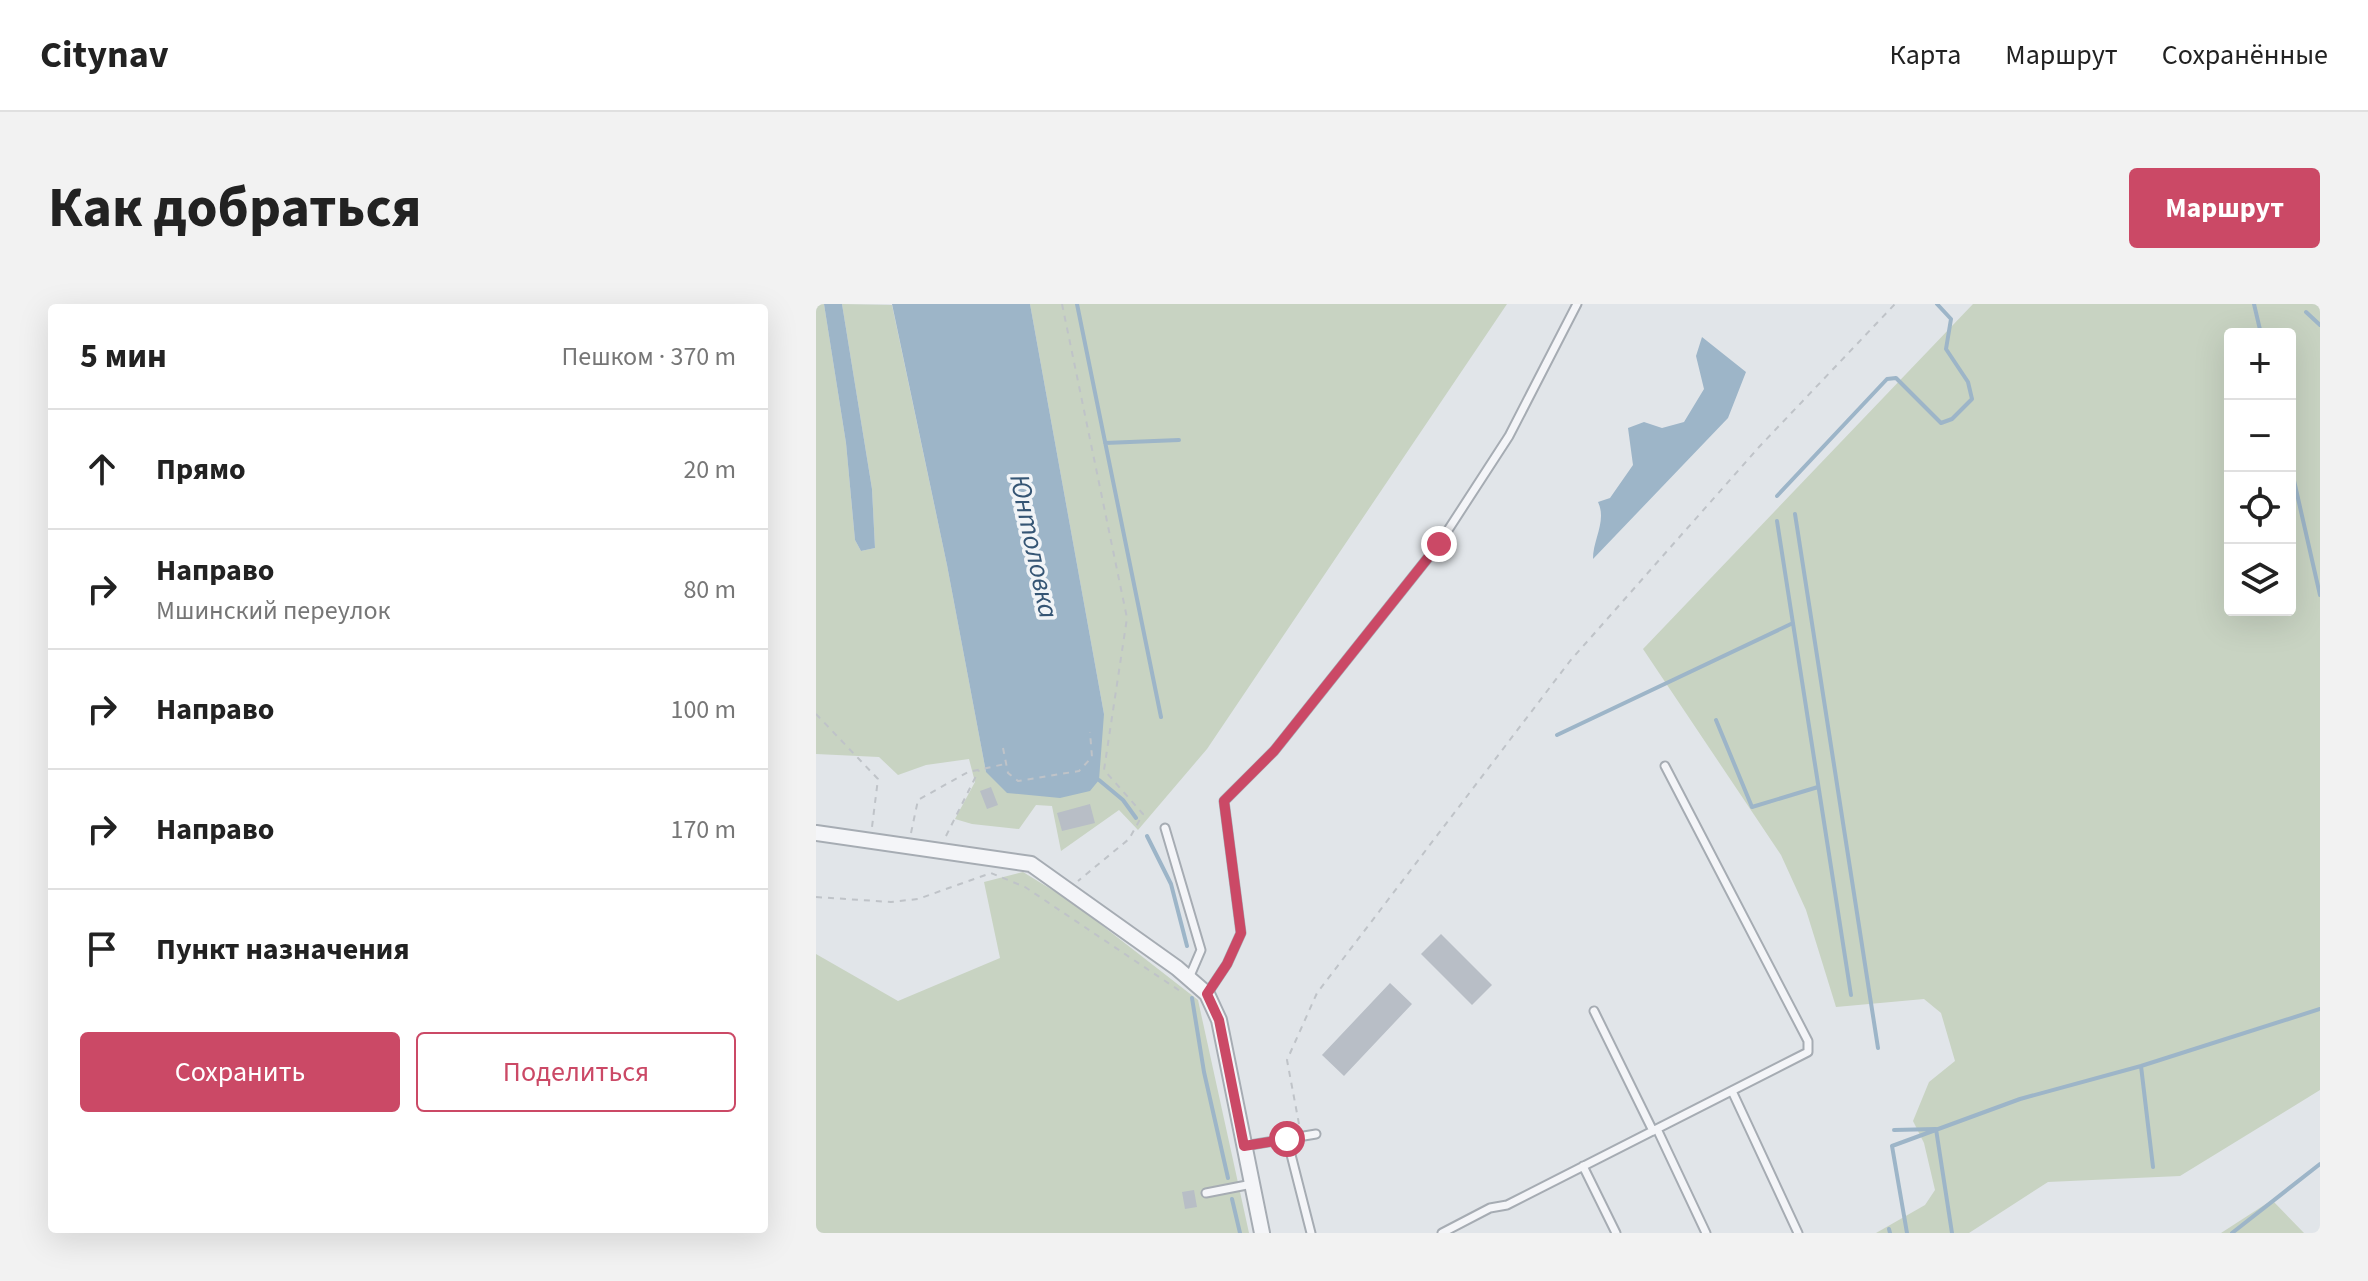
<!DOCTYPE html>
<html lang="ru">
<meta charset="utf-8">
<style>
body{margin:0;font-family:"Source Sans 3",sans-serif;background:#f2f2f2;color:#222}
.controls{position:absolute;right:24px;top:24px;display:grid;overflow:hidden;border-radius:8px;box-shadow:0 8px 32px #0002}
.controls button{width:72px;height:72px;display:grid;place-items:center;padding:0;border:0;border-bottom:2px solid #e0e0e0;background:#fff;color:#222;font:40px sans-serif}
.stop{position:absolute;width:24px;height:24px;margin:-18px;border:6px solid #cb4966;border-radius:50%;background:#fff}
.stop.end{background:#cb4966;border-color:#fff;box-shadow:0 2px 8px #0008}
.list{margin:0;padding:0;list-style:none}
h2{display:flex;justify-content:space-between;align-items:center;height:104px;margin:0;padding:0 32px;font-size:34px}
h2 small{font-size:26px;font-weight:400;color:#767676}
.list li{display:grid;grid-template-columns:52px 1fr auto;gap:24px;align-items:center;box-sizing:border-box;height:120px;padding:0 32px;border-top:2px solid #e0e0e0}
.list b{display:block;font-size:30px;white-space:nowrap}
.list p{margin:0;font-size:26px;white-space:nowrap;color:#767676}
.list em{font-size:26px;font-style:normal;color:#767676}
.actions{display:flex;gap:16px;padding:24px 32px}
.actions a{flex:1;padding:18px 0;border:2px solid #cb4966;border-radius:8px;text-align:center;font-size:28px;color:#cb4966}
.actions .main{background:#cb4966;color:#fff}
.icon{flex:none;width:44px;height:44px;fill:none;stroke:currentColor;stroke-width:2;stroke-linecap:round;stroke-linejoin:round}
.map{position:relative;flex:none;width:1504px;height:929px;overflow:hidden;border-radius:8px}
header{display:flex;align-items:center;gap:48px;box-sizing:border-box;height:112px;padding:0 40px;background:#fff;border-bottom:2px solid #e0e0e0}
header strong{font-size:38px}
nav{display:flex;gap:44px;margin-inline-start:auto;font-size:28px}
.intro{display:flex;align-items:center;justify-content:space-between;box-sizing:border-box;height:192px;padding:0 48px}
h1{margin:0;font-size:56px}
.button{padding:20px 36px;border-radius:8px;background:#cb4966;color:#fff;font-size:28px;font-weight:700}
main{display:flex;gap:48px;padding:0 48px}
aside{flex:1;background:#fff;border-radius:8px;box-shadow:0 8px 32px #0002}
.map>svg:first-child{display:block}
.green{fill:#c8d3c2;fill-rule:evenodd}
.water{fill:#9db5c8}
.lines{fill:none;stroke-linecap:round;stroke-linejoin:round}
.stream{stroke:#9db5c8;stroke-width:4}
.building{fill:#b8bec6}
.lane-casing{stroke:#a6acb3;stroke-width:11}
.street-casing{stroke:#a6acb3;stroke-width:18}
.path{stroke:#bfc3c8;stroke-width:2;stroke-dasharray:6 6;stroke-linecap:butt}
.lane{stroke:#f4f5f8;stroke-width:7}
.street{stroke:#f4f5f8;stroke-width:14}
.route{stroke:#cb4966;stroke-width:10}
.labels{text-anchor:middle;stroke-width:7;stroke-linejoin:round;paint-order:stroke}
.water-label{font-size:28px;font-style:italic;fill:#355574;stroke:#f1f4f7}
</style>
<header>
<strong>Citynav</strong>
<nav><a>Карта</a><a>Маршрут</a><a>Сохранённые</a></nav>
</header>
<div class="intro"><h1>Как добраться</h1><a class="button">Маршрут</a></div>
<main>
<aside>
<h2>5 мин<small>Пешком · 370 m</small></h2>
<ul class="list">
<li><svg class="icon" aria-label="ahead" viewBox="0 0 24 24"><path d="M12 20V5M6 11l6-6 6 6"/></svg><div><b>Прямо</b></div><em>20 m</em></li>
<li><svg class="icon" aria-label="right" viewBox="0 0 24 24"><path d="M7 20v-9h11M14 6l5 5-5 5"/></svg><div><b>Направо</b><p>Мшинский переулок</p></div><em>80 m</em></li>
<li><svg class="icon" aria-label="right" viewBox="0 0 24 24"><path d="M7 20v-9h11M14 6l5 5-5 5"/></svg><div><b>Направо</b></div><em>100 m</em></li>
<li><svg class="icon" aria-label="right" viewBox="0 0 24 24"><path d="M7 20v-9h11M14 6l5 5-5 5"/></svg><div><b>Направо</b></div><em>170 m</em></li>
<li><svg class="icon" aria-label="arrive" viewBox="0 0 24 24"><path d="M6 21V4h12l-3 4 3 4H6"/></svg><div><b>Пункт назначения</b></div></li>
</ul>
<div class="actions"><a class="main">Сохранить</a><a>Поделиться</a></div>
</aside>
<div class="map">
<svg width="1504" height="929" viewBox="0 0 1504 929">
<rect width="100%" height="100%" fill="#e1e5e9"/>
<path class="green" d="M0,0H8L30,139L39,236L45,247L59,244L56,185L26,0L76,1L131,261L170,468L288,410L214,0H691L391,445L322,526L303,506L245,547L236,502L220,501L203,525L156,520L139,515L159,478L153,455L110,461L82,471L63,453L0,450Z
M1157,0H1504V786L1364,872L1232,878L1153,929H1060L1109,901L1119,886L1108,839L1097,817L1113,778L1139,757L1125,709L1108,695L1020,703L990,606L965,551L827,345ZM1414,30H1474V306H1414Z
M207,568L256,598L382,696L433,929H0V650L82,697L184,654L168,578Z
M1456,896L1488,929H1405Z"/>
<path class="water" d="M8,0H26L56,185L59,244L45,247L39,236L30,139Z
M76,0H214L288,410L283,476L274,487L244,494L191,489L170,468L131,261Z
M886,33L930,68L912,114L777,255C777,235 791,217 782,198L794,194L817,161L812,124L828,118L846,124L868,118L888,85L880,52Z"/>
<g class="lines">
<path class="stream" d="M261,0L345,413
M1438,0L1445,30
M1490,8L1504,21
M289,139L363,136
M1474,159L1504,291
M961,192L1071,75L1080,74L1125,119L1136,115L1156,95L1152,78L1130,45L1135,15L1121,0
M979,210L1062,744
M961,217L1035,691
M900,416L936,503L1002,483
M741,431L977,319
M283,476L307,496L320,514
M331,532L355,580L371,642
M376,694L388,768L412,874
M1325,762L1337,863
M1078,826L1120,825L1136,929
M416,895L424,929
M1073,925L1074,929
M1091,929L1076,842L1204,795L1325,762L1504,705
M1416,929L1504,860"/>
</g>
<path class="building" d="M175,483L182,501L171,505L164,487Z
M274,500L279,519L246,527L241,509Z
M625,630L676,681L656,701L605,650Z
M574,679L596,700L528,772L506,751Z
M378,886L381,903L369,905L366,888Z"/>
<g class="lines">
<g class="lane-casing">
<path id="lane" d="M349,524L385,646L373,674
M391,690L411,660L425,629L408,497L458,447L623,240L693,132L761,0
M778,707L837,827
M916,787L982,929
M841,825L890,929
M471,835L495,929
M428,842L500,830
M767,862L800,929
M390,889L436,880
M626,929L674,904L691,901L992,748V737L849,462"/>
</g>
<g class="street-casing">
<path id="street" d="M0,529L215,560L361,664L391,690L403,716L446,929"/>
</g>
<path class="path" d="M246,0L311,314L288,466L327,510L313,535L262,577
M0,410L62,475L56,523
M187,444L192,469L202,477L263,467L276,453L274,428
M95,529L102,496L152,468L189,460
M130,532L163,466
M0,593L75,598L102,595L175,569L209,583L367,689
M483,820L471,756L501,689L754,357L943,143L1079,0"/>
<use href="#lane" class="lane"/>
<use href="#street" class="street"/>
</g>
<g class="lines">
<path class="route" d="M471,835L428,842L403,716L391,690L411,660L425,629L408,497L458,447L623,240"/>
</g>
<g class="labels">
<g class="water-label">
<text transform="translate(219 242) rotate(78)" y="10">Юнтоловка</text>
</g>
</g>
</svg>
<div class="controls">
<button>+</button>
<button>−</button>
<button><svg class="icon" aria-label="locate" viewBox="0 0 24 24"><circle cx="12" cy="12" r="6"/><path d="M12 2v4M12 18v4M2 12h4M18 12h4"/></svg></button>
<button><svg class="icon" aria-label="layers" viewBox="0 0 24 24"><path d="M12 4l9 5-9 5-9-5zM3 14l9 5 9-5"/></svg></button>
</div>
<div class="stop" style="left:471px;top:835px"></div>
<div class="stop end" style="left:623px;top:240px"></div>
</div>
</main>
